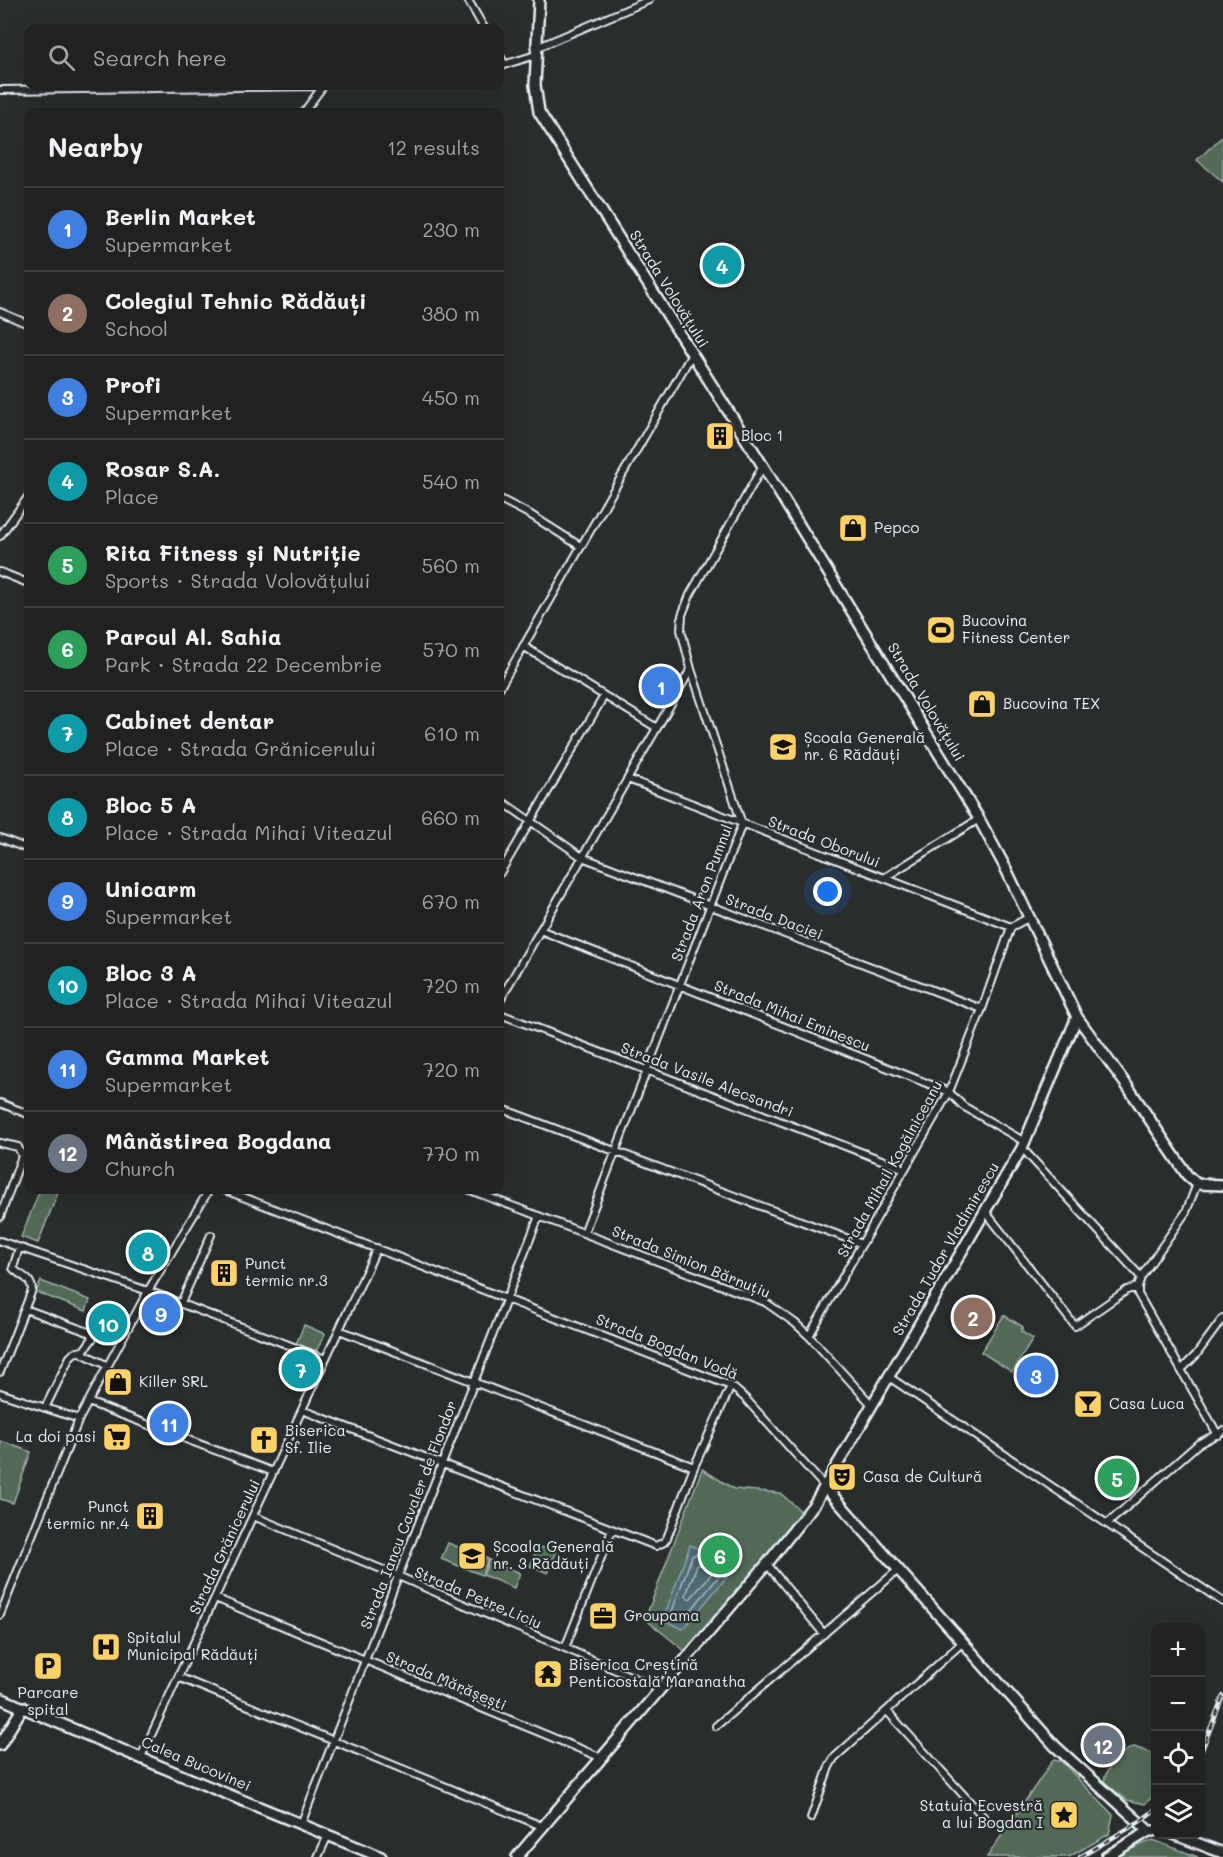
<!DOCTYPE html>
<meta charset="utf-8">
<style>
body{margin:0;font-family:Mali,sans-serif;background:#2d2f2f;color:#f1f3f6}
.controls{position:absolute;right:18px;bottom:18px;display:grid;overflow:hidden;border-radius:12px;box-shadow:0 6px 24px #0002}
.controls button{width:54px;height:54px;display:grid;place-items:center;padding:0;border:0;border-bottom:2px solid #3d3f40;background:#202222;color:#f1f3f6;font:30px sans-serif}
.you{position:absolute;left:828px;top:892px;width:21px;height:21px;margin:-15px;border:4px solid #fff;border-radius:50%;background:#1a73e8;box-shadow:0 0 0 9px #1a73e833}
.badge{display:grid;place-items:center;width:39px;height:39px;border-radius:50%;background:#d93025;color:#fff;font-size:20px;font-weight:700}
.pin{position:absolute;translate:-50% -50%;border:3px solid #fff;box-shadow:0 2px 6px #0006}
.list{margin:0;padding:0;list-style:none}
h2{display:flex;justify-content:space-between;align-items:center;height:78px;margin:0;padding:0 24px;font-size:26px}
h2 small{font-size:20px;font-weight:400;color:#a2a4a5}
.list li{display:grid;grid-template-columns:39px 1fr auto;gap:18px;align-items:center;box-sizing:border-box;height:84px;padding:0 24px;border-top:2px solid #3d3f40}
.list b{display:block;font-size:22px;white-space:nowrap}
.list p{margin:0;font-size:20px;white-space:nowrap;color:#a2a4a5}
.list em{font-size:20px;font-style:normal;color:#a2a4a5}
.icon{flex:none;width:33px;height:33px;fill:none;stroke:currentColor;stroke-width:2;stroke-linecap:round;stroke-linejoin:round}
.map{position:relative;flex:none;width:1223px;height:1857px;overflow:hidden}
.search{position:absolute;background:#202222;box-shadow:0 6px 24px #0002;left:24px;top:24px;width:480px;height:66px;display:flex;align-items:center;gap:15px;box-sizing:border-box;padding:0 21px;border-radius:12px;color:#a2a4a5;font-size:22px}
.panel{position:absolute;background:#202222;box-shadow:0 6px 24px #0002;left:24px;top:108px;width:480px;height:1086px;border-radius:12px}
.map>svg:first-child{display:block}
.green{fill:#536b59;stroke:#9eaea8;stroke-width:1.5}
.water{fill:#4f6b73;stroke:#8ca1a8;stroke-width:1.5}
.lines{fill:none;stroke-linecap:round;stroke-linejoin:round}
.shore{stroke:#abbbc3;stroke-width:1.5}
.street-casing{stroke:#e8f1f8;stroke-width:10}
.secondary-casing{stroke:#e8f1f8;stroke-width:14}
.street{stroke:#2a2d2e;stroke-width:6}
.secondary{stroke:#2a2d2e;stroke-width:9}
.rail-casing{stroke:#e8f1f8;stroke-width:4.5}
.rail{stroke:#2a2d2e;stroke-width:2;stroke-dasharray:7;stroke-linecap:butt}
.labels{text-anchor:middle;stroke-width:4.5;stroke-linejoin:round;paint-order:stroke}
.street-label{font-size:15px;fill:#e8f1f8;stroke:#2a2d2e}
.poi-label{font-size:15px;fill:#e8f1f8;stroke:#2a2d2e;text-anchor:start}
</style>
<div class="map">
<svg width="1223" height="1857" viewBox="0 0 1223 1857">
<rect width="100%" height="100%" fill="#2a2d2e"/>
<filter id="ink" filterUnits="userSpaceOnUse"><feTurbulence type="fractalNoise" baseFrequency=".0167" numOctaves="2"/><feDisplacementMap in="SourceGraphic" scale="12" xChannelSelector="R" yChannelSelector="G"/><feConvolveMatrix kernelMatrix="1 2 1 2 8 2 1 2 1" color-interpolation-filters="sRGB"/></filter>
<g filter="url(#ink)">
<path class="green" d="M1223,136V182L1197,160Z
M40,1190H59L38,1243L21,1237Z
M41,1281L90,1300L86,1311L36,1292Z
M1004,1315L1023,1327L1021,1331L1033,1339L1012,1372L981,1352Z
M304,1325L325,1334L317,1350L312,1351L296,1344Z
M1,1441L31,1452L13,1503L0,1499Z
M702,1469L734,1489L780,1493L803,1513L766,1560L685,1651L645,1619Z
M448,1543L488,1559L482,1575L441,1559Z
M538,1546L556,1553L548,1573L530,1566Z
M489,1560L520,1573L514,1588L483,1575Z
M1134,1747L1155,1754V1794L1145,1804L1127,1800L1104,1782C1105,1768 1121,1751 1134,1747Z
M1053,1760L1059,1761L1060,1760L1113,1815L1109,1834L1069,1857H987Z
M1153,1840L1198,1857H1111Z"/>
<path class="water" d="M690,1545L736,1566L683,1629L663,1620Z"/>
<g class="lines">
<path class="shore" d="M696,1554L723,1567L724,1570L683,1620L680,1621L672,1617L671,1614L692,1556Z
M697,1565C702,1564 711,1568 712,1573L691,1598L688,1599L686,1595Z"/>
<g class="street-casing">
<path id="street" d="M468,0L484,28
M536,48L649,0
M500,56L505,65
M500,66L536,55
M0,90L323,86
M304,112L323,86
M0,312L28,324
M500,499L531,515L580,546
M0,536L28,497
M0,572L28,583
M523,646L657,728
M500,687L692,354
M628,779L1011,927
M500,800L582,857L982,1009
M0,838L28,849
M500,873L604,696
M884,878L979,819
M540,930L949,1092L963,1106L1025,1142
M500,1000L691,669
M500,1014L905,1169
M0,1103L28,1114
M500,1108L862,1244
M0,1143L18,1147L22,1156L0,1217
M1022,1148L1141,1277
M1197,1184L1186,1212L1141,1277L1138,1287V1294L1218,1435
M225,1190L731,1386L745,1398L825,1487
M470,1190L765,1302L795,1323L809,1336L872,1405
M985,1211L1075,1326L1127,1290L1138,1287
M584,1233L742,824L691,669L681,630L682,615L690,595L763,466
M0,1241L148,1291L325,1359
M181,1303L211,1235
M25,1309L91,1333L93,1338L82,1353L108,1366
M339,1330L694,1467
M809,1336L949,1092L982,1009L1011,927L1030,917
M1181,1370L1196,1355L1223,1318
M0,1372L32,1290C31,1276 20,1277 13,1268L19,1248
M889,1377L1223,1602
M0,1393L79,1419
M88,1402L273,1472
M45,1408L70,1357L74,1353L82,1351
M302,1410L656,1546L664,1542L667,1538L694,1467L731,1386
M253,1516L398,1576L660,1689
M1107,1524L1198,1444L1223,1431
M767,1564L824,1634
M215,1598L602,1758
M0,1615L79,1419L148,1291L209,1190
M565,1648L612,1530
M178,1677L544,1827
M887,1711L988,1822
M716,1726L898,1570
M141,1757L377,1248
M811,1818L829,1767L834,1758L963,1642
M301,1824L539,1216
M318,1857L328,1835"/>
</g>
<g class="secondary-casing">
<path id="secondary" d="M539,0L535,85L539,112L763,466L979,819L1005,867L1077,1017L1130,1090L1187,1175L1197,1184L1223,1185
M825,1487L1055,1746L1149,1831
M0,1698L183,1776L381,1857
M0,1745L23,1707
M1173,1834L1223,1853
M517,1857L767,1564L815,1503L1022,1148L1077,1017
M1106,1857L1149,1831H1153"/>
</g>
<use href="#street" class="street"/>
<use href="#secondary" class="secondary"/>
<g class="rail-casing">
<path id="rail" d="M1200,1755L1223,1696
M1080,1857L1139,1822L1156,1809"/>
</g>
<use href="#rail" class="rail"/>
</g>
</g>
<defs>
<g id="building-square" transform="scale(1.5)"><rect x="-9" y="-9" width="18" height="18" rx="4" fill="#ffd166" stroke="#2a2d2e"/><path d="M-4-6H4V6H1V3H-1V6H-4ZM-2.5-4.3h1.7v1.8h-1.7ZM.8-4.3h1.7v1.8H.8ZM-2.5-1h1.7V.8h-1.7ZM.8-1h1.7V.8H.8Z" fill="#111"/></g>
<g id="shop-square" transform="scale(1.5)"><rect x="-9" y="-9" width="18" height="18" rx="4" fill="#ffd166" stroke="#2a2d2e"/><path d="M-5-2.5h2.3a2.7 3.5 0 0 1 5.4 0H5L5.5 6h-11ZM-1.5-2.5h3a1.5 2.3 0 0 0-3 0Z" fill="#111"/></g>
<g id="stadium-square" transform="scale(1.5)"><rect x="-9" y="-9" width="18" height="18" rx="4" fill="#ffd166" stroke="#2a2d2e"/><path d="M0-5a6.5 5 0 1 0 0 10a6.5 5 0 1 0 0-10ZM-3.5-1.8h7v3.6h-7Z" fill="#111"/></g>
<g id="school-square" transform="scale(1.5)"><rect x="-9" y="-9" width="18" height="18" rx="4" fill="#ffd166" stroke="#2a2d2e"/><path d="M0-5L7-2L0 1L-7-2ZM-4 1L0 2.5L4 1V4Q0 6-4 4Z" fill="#111"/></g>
<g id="bar-square" transform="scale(1.5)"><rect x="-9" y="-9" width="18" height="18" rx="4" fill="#ffd166" stroke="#2a2d2e"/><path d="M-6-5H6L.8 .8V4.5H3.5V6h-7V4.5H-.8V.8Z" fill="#111"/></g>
<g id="supermarket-square" transform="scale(1.5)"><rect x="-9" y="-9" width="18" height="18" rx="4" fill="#ffd166" stroke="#2a2d2e"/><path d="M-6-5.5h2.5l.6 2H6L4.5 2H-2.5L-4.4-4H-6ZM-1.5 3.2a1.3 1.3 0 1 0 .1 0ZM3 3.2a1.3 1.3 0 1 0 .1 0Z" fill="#111"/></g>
<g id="church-square" transform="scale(1.5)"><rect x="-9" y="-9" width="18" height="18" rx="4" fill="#ffd166" stroke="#2a2d2e"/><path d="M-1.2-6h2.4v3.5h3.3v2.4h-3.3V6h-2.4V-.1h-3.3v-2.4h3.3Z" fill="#111"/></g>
<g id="theatre-square" transform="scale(1.5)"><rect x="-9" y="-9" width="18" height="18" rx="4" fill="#ffd166" stroke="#2a2d2e"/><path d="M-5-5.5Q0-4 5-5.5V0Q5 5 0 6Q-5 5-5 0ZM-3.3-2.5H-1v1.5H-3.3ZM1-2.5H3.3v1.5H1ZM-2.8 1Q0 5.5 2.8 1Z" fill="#111"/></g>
<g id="office-square" transform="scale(1.5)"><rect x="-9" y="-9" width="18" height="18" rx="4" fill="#ffd166" stroke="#2a2d2e"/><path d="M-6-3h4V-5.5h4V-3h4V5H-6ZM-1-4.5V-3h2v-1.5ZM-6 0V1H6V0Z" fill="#111"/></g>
<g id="hospital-square" transform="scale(1.5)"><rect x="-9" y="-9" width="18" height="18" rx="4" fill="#ffd166" stroke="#2a2d2e"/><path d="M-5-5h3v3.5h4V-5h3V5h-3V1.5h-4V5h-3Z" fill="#111"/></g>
<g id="parking-square" transform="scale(1.5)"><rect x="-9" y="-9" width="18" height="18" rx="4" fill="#ffd166" stroke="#2a2d2e"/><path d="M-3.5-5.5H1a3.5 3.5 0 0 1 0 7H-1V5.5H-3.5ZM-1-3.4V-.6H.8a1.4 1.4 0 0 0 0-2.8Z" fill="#111"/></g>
<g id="temple-square" transform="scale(1.5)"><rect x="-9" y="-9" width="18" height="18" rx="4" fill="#ffd166" stroke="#2a2d2e"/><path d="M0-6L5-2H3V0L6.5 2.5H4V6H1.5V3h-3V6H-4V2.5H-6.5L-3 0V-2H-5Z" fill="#111"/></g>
<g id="sight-square" transform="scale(1.5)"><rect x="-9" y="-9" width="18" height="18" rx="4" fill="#ffd166" stroke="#2a2d2e"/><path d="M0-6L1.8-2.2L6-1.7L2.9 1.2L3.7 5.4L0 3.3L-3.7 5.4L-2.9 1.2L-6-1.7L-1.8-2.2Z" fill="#111"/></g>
</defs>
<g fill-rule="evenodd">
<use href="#building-square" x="720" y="436"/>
<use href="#shop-square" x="853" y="528"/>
<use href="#stadium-square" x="941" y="630"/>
<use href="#shop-square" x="982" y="704"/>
<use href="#school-square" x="783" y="747"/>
<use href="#building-square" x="224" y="1273"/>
<use href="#shop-square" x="118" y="1382"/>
<use href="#bar-square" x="1088" y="1404"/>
<use href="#supermarket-square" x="117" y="1437"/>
<use href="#church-square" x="264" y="1440"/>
<use href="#theatre-square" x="842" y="1477"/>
<use href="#building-square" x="150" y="1516"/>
<use href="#school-square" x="472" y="1556"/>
<use href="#office-square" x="603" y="1616"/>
<use href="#hospital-square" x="106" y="1647"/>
<use href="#parking-square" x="48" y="1666"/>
<use href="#temple-square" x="548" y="1674"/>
<use href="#sight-square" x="1064" y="1815"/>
</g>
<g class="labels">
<g class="street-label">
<text transform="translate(669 289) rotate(58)" y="5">Strada Volovățului</text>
<text transform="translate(926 702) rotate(59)" y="5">Strada Volovățului</text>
<text transform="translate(824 842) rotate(21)" y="5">Strada Oborului</text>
<text transform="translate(702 893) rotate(-69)" y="5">Strada Aron Pumnul</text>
<text transform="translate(774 917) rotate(21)" y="5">Strada Daciei</text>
<text transform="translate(792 1016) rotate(22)" y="5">Strada Mihai Eminescu</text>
<text transform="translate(707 1080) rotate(21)" y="5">Strada Vasile Alecsandri</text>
<text transform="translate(890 1169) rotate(-61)" y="5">Strada Mihail Kogălniceanu</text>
<text transform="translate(946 1249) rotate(-60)" y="5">Strada Tudor Vladimirescu</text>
<text transform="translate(691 1262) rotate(22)" y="5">Strada Simion Bărnuțiu</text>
<text transform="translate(667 1347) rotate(22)" y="5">Strada Bogdan Vodă</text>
<text transform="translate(409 1515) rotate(-69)" y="5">Strada Iancu Cavaler de Flondor</text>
<text transform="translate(225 1547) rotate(-65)" y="5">Strada Grănicerului</text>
<text transform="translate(478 1598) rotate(23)" y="5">Strada Petre Liciu</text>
<text transform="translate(446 1681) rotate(23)" y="5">Strada Mărășești</text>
<text transform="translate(196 1764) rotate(23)" y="5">Calea Bucovinei</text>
</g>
<g class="poi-label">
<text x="741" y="441">Bloc 1</text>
<text x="874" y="533">Pepco</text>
<text x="962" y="626">Bucovina<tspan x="962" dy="17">Fitness Center</tspan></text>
<text x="1003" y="709">Bucovina TEX</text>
<text x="804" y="743">Școala Generală<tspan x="804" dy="17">nr. 6 Rădăuți</tspan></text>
<text x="245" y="1269">Punct<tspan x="245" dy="17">termic nr.3</tspan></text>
<text x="139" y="1387">Killer SRL</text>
<text x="1109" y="1409">Casa Luca</text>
<text x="285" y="1436">Biserica<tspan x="285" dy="17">Sf. Ilie</tspan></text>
<text x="96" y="1442" text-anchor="end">La doi pasi</text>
<text x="863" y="1482">Casa de Cultură</text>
<text x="129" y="1512" text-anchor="end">Punct<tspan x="129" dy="17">termic nr.4</tspan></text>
<text x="493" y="1552">Școala Generală<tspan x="493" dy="17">nr. 3 Rădăuți</tspan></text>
<text x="624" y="1621">Groupama</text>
<text x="127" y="1643">Spitalul<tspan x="127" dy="17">Municipal Rădăuți</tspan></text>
<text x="569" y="1670">Biserica Creștină<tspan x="569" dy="17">Penticostală Maranatha</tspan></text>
<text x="48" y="1698" text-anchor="middle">Parcare<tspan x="48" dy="17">spital</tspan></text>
<text x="1043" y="1811" text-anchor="end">Statuia Ecvestră<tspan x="1043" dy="17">a lui Bogdan I</tspan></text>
</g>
</g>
</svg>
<div class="controls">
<button>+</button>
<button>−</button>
<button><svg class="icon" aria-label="locate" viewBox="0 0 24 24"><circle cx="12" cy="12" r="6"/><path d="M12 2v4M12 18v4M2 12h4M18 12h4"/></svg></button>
<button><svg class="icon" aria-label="layers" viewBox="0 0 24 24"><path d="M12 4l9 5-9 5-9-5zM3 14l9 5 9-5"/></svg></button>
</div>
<div class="you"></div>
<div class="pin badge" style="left:661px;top:686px;background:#3f7fe0">1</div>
<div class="pin badge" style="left:973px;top:1317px;background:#8d6e63">2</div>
<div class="pin badge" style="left:1036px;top:1375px;background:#3f7fe0">3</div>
<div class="pin badge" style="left:722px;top:265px;background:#0f9aa8">4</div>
<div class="pin badge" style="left:1117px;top:1478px;background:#2e9e5b">5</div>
<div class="pin badge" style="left:720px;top:1555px;background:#2e9e5b">6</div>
<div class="pin badge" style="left:301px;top:1369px;background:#0f9aa8">7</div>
<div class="pin badge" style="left:148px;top:1252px;background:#0f9aa8">8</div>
<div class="pin badge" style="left:161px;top:1313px;background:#3f7fe0">9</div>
<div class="pin badge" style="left:108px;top:1323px;background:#0f9aa8">10</div>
<div class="pin badge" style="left:169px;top:1423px;background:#3f7fe0">11</div>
<div class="pin badge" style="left:1103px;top:1745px;background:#6b7280">12</div>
<div class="search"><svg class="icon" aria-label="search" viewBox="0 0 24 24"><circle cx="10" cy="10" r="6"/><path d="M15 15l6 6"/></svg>Search here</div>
<section class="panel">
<h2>Nearby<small>12 results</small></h2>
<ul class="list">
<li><span class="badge" style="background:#3f7fe0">1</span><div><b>Berlin Market</b><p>Supermarket</p></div><em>230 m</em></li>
<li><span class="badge" style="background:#8d6e63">2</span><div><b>Colegiul Tehnic Rădăuți</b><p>School</p></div><em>380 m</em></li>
<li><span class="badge" style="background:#3f7fe0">3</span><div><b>Profi</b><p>Supermarket</p></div><em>450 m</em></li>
<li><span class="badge" style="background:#0f9aa8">4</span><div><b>Rosar S.A.</b><p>Place</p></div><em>540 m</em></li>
<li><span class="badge" style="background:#2e9e5b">5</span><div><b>Rita Fitness și Nutriție</b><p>Sports · Strada Volovățului</p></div><em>560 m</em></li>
<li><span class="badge" style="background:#2e9e5b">6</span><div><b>Parcul Al. Sahia</b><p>Park · Strada 22 Decembrie</p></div><em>570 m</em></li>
<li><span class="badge" style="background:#0f9aa8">7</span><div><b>Cabinet dentar</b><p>Place · Strada Grănicerului</p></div><em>610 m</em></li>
<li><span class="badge" style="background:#0f9aa8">8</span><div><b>Bloc 5 A</b><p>Place · Strada Mihai Viteazul</p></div><em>660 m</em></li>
<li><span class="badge" style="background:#3f7fe0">9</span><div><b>Unicarm</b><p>Supermarket</p></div><em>670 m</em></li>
<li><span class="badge" style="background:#0f9aa8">10</span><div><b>Bloc 3 A</b><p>Place · Strada Mihai Viteazul</p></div><em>720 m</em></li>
<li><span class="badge" style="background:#3f7fe0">11</span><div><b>Gamma Market</b><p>Supermarket</p></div><em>720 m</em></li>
<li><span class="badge" style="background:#6b7280">12</span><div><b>Mânăstirea Bogdana</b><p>Church</p></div><em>770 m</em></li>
</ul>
</section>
</div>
